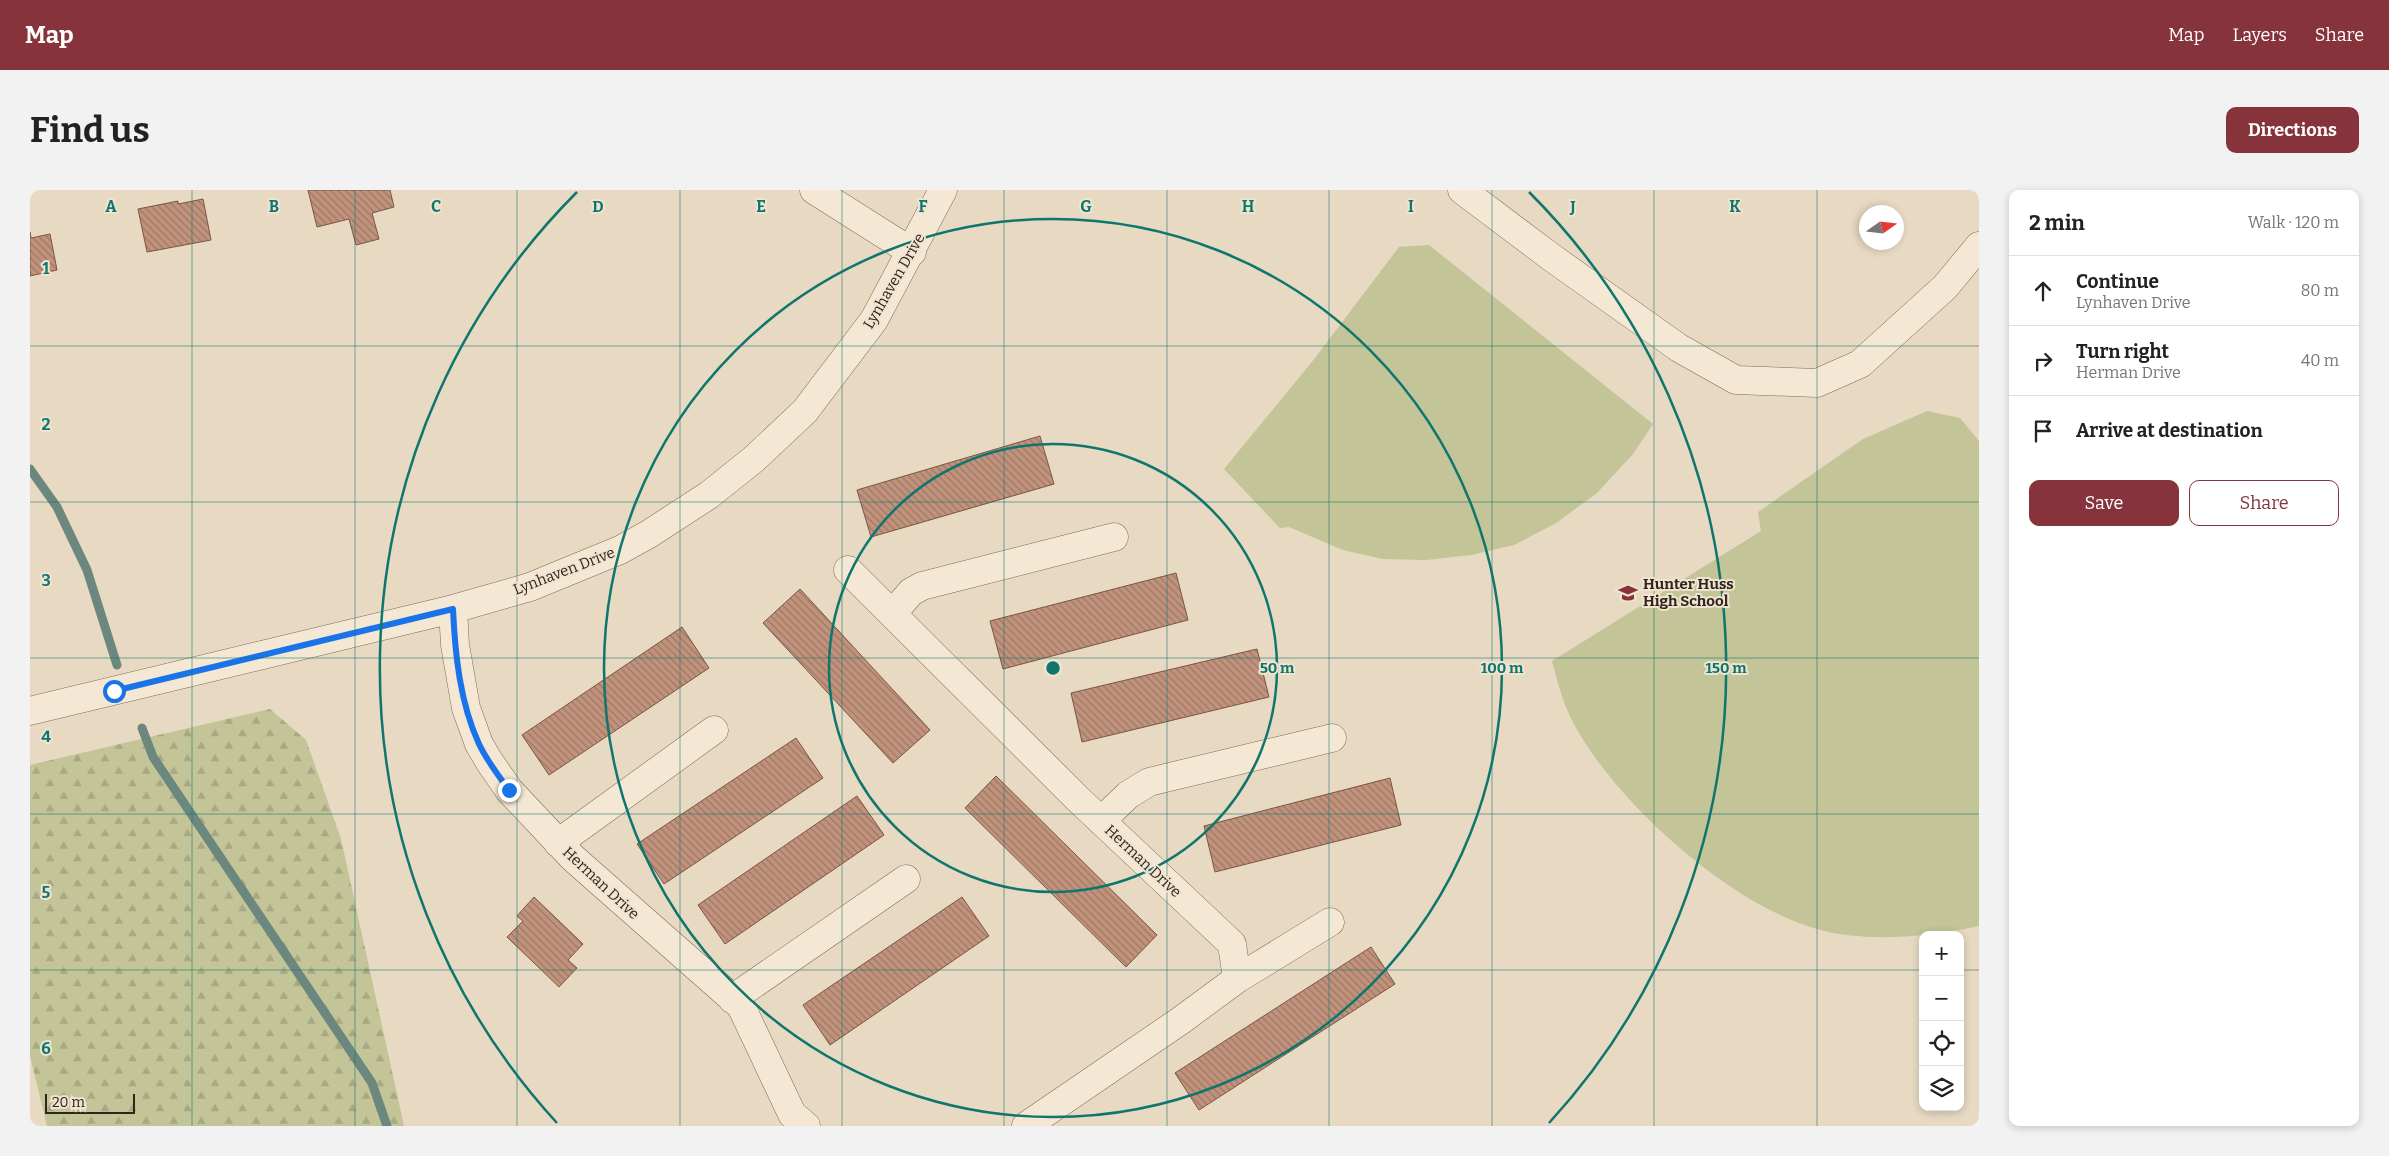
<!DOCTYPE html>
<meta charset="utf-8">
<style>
body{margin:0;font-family:Bitter,serif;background:#f2f2f2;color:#222}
.controls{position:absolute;right:15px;bottom:15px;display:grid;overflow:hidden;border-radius:10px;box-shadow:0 2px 8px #0003}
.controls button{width:45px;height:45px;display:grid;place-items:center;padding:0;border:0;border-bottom:1px solid #e0e0e0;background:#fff;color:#222;font:25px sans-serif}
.compass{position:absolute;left:1829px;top:15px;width:45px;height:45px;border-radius:50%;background:#fff;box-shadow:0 2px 8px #0003;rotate:76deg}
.scale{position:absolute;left:15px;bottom:12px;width:90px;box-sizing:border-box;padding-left:5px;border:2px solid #30251e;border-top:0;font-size:14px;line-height:18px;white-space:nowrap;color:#30251e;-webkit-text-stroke:4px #f0e4d0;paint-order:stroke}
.stop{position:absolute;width:15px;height:15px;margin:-11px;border:4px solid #1a73e8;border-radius:50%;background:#fff}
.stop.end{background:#1a73e8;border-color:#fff;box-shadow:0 1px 5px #0008}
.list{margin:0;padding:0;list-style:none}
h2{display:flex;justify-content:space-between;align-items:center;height:65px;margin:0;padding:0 20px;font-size:21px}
h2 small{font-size:16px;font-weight:400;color:#767676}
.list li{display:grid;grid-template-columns:32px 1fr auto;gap:15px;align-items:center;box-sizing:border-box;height:70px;padding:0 20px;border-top:1px solid #e0e0e0}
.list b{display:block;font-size:19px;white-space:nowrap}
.list p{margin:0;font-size:16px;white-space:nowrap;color:#767676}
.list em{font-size:16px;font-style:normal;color:#767676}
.actions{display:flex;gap:10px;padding:15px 20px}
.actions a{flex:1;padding:11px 0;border:1px solid #86333b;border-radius:10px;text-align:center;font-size:18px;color:#86333b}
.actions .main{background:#86333b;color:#fff}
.icon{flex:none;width:28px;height:28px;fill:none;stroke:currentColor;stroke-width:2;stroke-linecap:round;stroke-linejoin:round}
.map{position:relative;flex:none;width:1949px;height:936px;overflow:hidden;border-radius:10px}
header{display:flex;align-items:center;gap:30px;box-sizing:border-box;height:70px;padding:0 25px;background:#86333b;color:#fff}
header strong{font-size:24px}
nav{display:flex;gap:28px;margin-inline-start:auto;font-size:18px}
.intro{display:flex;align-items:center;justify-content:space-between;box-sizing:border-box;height:120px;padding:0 30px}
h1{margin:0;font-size:35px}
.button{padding:12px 22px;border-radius:10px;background:#86333b;color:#fff;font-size:18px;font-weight:700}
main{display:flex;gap:30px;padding:0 30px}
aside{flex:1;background:#fff;border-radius:10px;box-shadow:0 2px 8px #0003}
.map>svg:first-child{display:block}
.green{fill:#c3c497}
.forest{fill:url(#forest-firs)}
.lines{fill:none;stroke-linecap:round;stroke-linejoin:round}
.stream{stroke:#6c877e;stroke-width:9}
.building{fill:url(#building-back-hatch);stroke:#7b5544}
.minor-casing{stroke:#7f6b5b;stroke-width:29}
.minor{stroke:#f4e7d3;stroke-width:28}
.route{stroke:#1a73e8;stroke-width:6}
.grid{fill:none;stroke:#0f766e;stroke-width:1;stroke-opacity:0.55}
.ring{fill:none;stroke:#0f766e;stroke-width:2.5}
.labels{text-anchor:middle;stroke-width:4;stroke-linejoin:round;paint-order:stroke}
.street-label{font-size:15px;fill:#30251e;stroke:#f0e4d0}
.poi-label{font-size:15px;font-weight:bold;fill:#30251e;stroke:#f0e4d0;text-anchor:start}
.grid-label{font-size:16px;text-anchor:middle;font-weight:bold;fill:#0f766e;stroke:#f0e4d0;stroke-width:4;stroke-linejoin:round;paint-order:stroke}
.centre{fill:#0f766e;stroke:#f0e4d0;stroke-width:2.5}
.ring-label{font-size:15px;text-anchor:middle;font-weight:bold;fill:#0f766e;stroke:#f0e4d0;stroke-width:4;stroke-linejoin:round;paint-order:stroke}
</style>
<header>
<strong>Map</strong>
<nav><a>Map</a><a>Layers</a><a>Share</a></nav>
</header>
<div class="intro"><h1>Find us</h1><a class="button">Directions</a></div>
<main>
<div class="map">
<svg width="1949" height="936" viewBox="0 0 1949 936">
<defs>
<pattern id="forest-firs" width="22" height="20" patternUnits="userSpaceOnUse" patternTransform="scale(1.25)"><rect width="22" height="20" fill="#c3c497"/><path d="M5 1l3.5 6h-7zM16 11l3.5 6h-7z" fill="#a8a882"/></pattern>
<pattern id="building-back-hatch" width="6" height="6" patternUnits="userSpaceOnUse" patternTransform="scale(1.25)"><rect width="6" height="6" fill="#c1927c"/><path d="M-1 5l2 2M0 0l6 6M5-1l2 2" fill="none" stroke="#9d7765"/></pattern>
</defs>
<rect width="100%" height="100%" fill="#e7d9c2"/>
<path class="green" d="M1399,55L1623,234L1603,264L1567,303L1526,333L1484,355L1441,365L1396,370L1353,369L1313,360L1259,337L1250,338L1194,279L1285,168L1369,57Z
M1897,221L1930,228L1949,251V736C1901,747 1835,753 1787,739C1701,715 1590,616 1546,538C1534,517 1528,494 1522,471L1731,341L1728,322L1833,249Z"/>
<path class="forest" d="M240,519L276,550L311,649L374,936H17L0,866V575Z"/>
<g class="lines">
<path class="stream" d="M0,279L27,317L57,380L87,475
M112,538L123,567L342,893L357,936"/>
</g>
<path class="building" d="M278,0H360L364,17L342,23L349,49L326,55L319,29L287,37Z
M173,9L181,50L117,62L108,19L148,11V14Z
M0,42L1,48L20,44L27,80L0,86Z
M1010,246L1024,294L841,347L827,300Z
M1146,383L1158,430L973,479L960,431Z
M770,399L900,540L863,573L733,433Z
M652,437L679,478L519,585L492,545Z
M1227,459L1239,507L1052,552L1041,503Z
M766,548L793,588L634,694L607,654Z
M966,586L1127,745L1096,777L935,618Z
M1360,588L1371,635L1185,682L1174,636Z
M827,606L854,645L695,754L668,715Z
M504,707L553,754L538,770L547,778L529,797L477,747L493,731L487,726Z
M932,707L959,746L800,855L773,815Z
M1341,757L1365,794L1169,920L1145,883Z"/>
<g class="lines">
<g class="minor-casing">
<path id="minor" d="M784,0L882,62
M1432,0L1521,67L1649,158L1706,190L1787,193L1830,174L1915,97L1949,56
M818,380L1050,611L1202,754L1207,789L1150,831L996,936
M423,419L425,455L436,518L449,554L459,571L479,600L543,668L711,816L762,924L776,936
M863,423L881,402L892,396L1084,347
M0,521L423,419L500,397L590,360L619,344L679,305L724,269L775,221L844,130L913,0
M1071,631L1098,605L1119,592L1302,548
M528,653L684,540
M1207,789L1300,732
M702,809L876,689"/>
</g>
<use href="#minor" class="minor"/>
</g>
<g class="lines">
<path class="route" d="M84,501L423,419C425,464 430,513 449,554C457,571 468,585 479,600"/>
</g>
<path class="grid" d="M162,0V936M325,0V936M487,0V936M650,0V936M812,0V936M974,0V936M1137,0V936M1299,0V936M1462,0V936M1624,0V936M1787,0V936M0,156H1949M0,312H1949M0,468H1949M0,624H1949M0,780H1893M1930,780H1949"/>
<g class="ring">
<circle cx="1023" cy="478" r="224"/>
<circle cx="1023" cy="478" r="449"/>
<path d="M527 933A673 673 0 0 1 547 2M1499 2A673 673 0 0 1 1519 933"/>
</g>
<defs>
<g id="school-bare" transform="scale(1.5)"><path d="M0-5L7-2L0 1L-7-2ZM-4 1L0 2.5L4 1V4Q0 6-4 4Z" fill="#86333b" stroke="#f0e4d0" stroke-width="2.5" paint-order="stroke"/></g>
</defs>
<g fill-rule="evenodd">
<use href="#school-bare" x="1598" y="403"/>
</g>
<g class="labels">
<g class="street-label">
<text transform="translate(864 91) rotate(-60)" y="5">Lynhaven Drive</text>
<text transform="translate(534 381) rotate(-21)" y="5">Lynhaven Drive</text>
<text transform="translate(1113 671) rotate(43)" y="5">Herman Drive</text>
<text transform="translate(571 693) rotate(43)" y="5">Herman Drive</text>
</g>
<g class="poi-label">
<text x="1613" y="399">Hunter Huss<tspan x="1613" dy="17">High School</tspan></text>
</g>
</g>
<g class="grid-label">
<text x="81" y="22">A</text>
<text x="244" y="22">B</text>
<text x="406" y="22">C</text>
<text x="568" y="22">D</text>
<text x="731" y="22">E</text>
<text x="893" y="22">F</text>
<text x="1056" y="22">G</text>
<text x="1218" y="22">H</text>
<text x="1381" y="22">I</text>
<text x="1543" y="22">J</text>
<text x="1705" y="22">K</text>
<text x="16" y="84">1</text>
<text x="16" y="240">2</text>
<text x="16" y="396">3</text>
<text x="16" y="552">4</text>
<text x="16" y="708">5</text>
<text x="16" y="864">6</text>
</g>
<circle cx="1023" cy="478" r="8" class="centre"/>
<g class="ring-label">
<text x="1247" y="483">50 m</text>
<text x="1472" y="483">100 m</text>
<text x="1696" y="483">150 m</text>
</g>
</svg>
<div class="controls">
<button>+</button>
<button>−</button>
<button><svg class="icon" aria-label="locate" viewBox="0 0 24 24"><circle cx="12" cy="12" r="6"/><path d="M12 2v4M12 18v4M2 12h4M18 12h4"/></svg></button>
<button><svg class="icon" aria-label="layers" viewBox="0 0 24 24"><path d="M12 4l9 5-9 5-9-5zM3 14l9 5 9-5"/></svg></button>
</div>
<svg class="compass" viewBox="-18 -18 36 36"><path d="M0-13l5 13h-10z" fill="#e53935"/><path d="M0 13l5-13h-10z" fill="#767676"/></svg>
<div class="scale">20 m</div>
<div class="stop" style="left:84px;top:501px"></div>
<div class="stop end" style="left:479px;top:600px"></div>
</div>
<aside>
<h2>2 min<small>Walk · 120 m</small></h2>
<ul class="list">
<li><svg class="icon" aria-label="ahead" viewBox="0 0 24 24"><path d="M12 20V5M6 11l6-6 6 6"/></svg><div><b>Continue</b><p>Lynhaven Drive</p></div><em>80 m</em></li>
<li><svg class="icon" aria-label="right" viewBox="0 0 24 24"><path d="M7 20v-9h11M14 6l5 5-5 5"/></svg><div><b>Turn right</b><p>Herman Drive</p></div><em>40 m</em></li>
<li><svg class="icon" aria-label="arrive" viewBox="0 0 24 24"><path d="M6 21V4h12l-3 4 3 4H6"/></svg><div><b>Arrive at destination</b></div></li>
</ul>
<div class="actions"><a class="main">Save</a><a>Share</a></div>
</aside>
</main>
